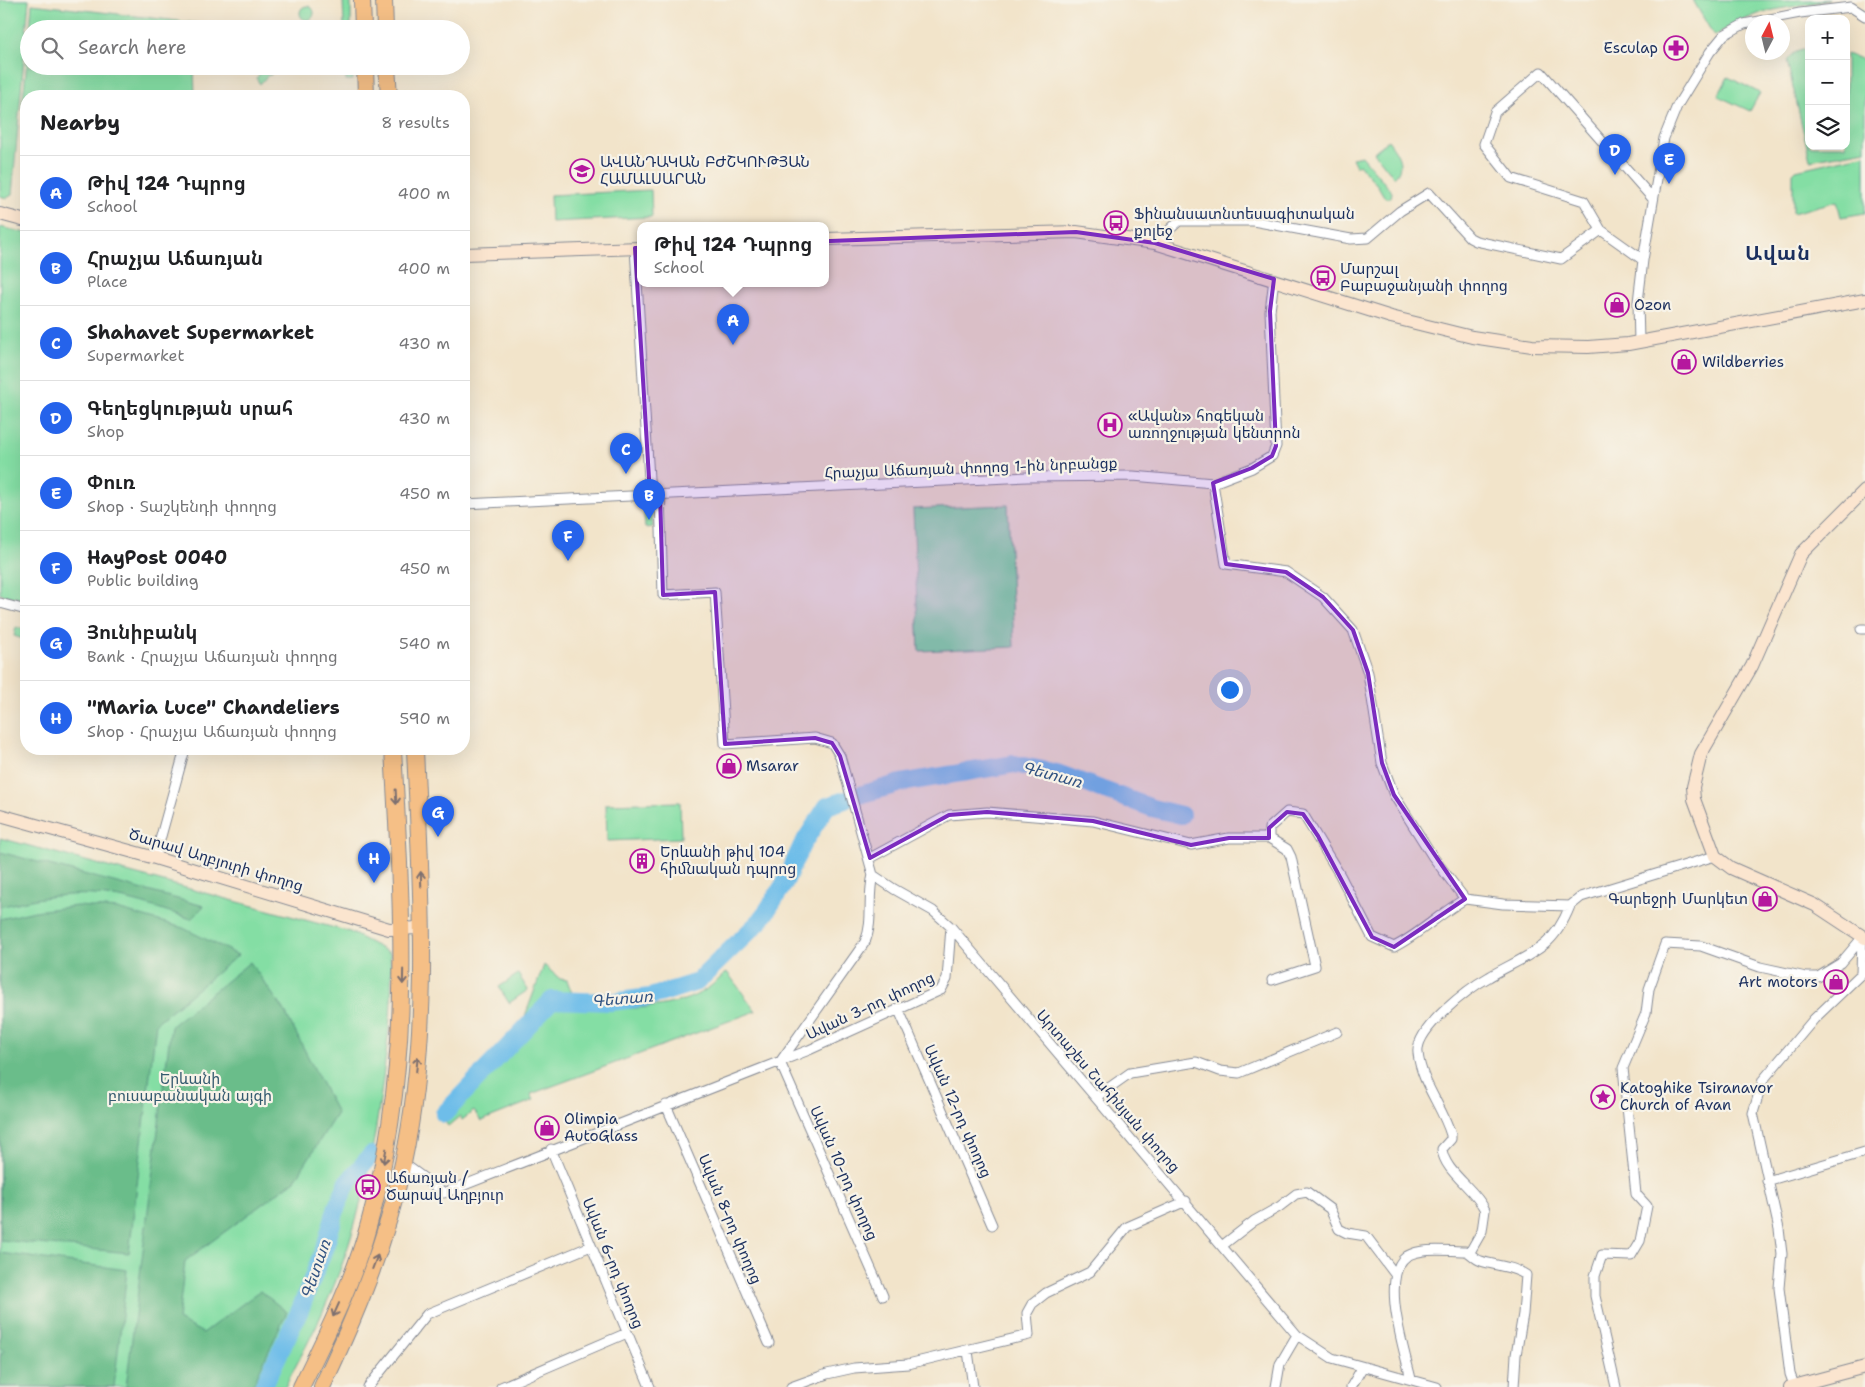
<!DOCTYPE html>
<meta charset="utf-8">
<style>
body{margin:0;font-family:"Shantell Sans","Noto Sans Armenian",sans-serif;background:#f2f2f2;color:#202124}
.controls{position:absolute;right:15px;top:15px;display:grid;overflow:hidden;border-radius:10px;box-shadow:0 5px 20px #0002}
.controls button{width:45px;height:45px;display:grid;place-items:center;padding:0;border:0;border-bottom:1px solid #e0e0e0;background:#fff;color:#202124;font:25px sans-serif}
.compass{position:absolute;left:1745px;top:15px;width:45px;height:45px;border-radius:50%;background:#fff;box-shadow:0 5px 20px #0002;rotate:7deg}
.you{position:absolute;left:1229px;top:689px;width:18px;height:18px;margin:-12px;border:4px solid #fff;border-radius:50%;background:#1a73e8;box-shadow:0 0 0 8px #1a73e833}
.badge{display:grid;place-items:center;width:32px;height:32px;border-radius:50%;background:#2563eb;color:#fff;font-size:16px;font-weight:700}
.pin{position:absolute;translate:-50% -41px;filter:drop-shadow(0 1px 2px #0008)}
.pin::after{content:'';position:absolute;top:26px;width:18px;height:15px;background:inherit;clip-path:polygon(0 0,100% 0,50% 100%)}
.popup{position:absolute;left:637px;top:222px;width:192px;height:65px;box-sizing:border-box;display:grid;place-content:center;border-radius:10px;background:#fff;filter:drop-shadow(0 1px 4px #0005);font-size:16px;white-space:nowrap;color:#757577}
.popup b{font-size:19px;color:#202124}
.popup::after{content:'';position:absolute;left:50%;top:100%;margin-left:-10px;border:10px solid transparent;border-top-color:#fff}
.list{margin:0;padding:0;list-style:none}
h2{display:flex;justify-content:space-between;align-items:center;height:65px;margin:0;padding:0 20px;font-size:21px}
h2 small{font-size:16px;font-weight:400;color:#757577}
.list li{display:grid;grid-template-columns:32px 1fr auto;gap:15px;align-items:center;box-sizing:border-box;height:75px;padding:0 20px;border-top:1px solid #e0e0e0}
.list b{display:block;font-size:19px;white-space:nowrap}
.list p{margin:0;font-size:16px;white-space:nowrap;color:#757577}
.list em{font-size:16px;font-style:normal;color:#757577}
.icon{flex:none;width:28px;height:28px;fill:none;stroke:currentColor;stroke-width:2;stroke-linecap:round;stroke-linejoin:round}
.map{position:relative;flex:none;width:1865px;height:1387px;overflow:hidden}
.search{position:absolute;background:#fff;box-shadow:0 5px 20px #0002;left:20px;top:20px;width:450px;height:55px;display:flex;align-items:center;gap:12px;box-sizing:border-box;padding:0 18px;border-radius:28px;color:#757577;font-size:19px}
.panel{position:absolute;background:#fff;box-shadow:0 5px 20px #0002;left:20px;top:90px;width:450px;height:665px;border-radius:20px}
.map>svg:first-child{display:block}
.green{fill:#84dea4;stroke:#508681}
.forest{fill:#6bbd8a;stroke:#437674}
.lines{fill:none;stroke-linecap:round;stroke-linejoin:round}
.river{stroke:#6ebde9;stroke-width:18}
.street-casing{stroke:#868a94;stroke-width:11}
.secondary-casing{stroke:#868a94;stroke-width:14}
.highway-casing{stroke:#868a94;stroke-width:18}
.street{stroke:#fff;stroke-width:9}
.secondary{stroke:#fbe5cf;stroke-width:12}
.highway{stroke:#f5bf86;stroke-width:16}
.oneway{stroke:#7d7070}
.marked{fill:#7b2cbf;fill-opacity:0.2;stroke:#7b2cbf;stroke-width:4;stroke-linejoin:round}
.labels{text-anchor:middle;stroke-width:4.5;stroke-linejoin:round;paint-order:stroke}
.poi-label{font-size:15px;fill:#1b2f5e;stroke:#f7f3e8;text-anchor:start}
.street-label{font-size:15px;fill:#1b2f5e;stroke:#f7f3e8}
.park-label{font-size:15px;fill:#355b70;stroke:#f7f3e8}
.water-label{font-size:16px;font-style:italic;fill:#305281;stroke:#f7f3e8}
.district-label{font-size:20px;font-weight:bold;letter-spacing:1px;fill:#1b2f5e;stroke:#f7f3e8}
</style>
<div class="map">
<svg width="1865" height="1387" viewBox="0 0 1865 1387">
<rect width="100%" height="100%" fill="#f7f3e8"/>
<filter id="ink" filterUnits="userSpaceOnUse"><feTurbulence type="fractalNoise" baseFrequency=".02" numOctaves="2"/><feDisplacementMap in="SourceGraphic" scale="10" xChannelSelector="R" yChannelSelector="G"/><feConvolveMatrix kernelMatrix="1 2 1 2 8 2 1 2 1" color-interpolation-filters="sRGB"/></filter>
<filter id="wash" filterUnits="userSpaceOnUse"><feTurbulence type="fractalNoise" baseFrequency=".0096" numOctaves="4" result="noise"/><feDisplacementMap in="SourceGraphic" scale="20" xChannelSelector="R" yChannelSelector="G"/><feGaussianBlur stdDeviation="1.12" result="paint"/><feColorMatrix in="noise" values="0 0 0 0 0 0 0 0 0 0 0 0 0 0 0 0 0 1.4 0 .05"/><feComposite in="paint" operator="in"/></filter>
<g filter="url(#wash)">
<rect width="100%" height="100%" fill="#f2e4ca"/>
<path class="green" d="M0,0H29L12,195L7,198L0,196Z
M343,0H351V29H344Z
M1693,0H1829L1763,12L1734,24L1714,36Z
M32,4L221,26L244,23L249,29H30Z
M300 13a7 7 0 1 1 14 0a7 7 0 1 1-14 0Z
M29,42V66H194L195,96H26V110L22,109Z
M1809,49V146H1846V54L1865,60V150L1810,160L1787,61C1793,52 1799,50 1809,49Z
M268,66H271V75H268L260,84L256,78Z
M345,66H353V80H346Z
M1728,77L1760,93L1750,111L1718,96Z
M1388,140C1396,151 1407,165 1394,177L1374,152Z
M1865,154V213L1841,217L1837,201L1793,213V173L1796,170Z
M1362,156L1392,192L1391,198H1385L1378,186L1359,164L1356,166L1352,158Z
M651,190L652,217L551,222L550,195Z
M0,227L26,233V600L0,594Z
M1008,505L1014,647L919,651L913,509Z
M652,512L653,527L645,528L644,513Z
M16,627L26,630V640L14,636Z
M680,802L681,838L607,841L606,804Z
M0,838L350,932L390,953C394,992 389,1031 384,1070C375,1146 359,1231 327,1302C315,1331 299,1359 285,1387H0Z
M544,965L560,979L567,980L576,1004C612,1011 670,1011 702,992C711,987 719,979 727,972L756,1011L531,1094L534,1100L481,1121L474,1111L462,1120L460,1116L448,1126L438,1112L522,1024Z
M518,974L528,990L509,1003L499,987Z"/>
<path class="forest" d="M0,852L204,906L191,919C170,912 147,904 125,899C83,890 41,896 0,907Z
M77,906L117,909L183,928L238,955L156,1023L129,1253L0,1240V919L35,911Z
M250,962L285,1012L337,1113L295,1180L185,1261L178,1320L203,1333L260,1291L287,1312L252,1387H126L171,1026Z
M0,1253L127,1270L114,1387H0V1357L4,1350L0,1347Z"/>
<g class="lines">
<path class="river" d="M860,795L901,783L1014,764L1057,773L1152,808L1181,815
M444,1114L552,1000L611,1002L650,997L697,982L761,920L784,884L802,845L827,806L845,800
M263,1387L300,1310L326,1244L337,1206L348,1182L371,1155"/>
</g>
</g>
<g filter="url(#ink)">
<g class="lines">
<g class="street-casing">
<path id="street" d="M1601,230L1584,201L1511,178L1484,144L1495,112L1541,72L1653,199
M1155,243L1179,221H1253L1351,239L1368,238L1400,211L1429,193L1470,238L1476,241L1561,259L1601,230L1643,260
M635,248L650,495
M1639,342L1638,302L1643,260L1664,138L1677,106L1710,52L1724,35L1744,24L1800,13L1851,7L1865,16
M1213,483L1226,564L1286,572L1323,597L1353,630L1368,673L1382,763L1394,795L1433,857L1465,899L1503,904L1570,906L1581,897L1715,856
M660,495L663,595L715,592L725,744L815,738L832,743L840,756L873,875L894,889L933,911L951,927L1297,1335L1332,1358L1437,1387
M464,504L1027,477L1133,476L1213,483L1252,468L1272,456L1276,446L1270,311L1274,279
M0,603L26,610
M1861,629H1865
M1269,838V828L1287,812L1303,814L1340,875L1372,937L1394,947C1420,934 1439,914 1465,899
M155,858L185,749
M870,858L949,815L987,812L1093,821L1191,845L1229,838H1269L1287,849L1291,857L1315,966L1272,980
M873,875C867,897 874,921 865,942L780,1062L883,1296
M898,1008L992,1225
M1096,1097L1130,1073L1196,1062L1220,1071L1239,1073L1337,1032
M666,1105L769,1343
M551,1149L650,1387
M403,1163L444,1193L809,1050L941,990L947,979L951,927
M1767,1181L1865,1152
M1223,1245L1254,1221L1279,1207L1296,1194L1307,1192L1330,1209L1339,1229L1347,1233L1366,1236L1394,1273
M1470,1252L1482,1231L1485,1210C1475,1188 1444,1172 1442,1149L1451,1139V1135C1443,1107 1421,1083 1418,1053C1415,1029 1469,988 1489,977C1507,966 1528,958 1545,944C1557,934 1564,921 1570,906
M968,1351L973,1387
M1411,1379C1405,1352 1379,1275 1407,1256C1422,1247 1448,1251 1465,1251C1472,1253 1474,1259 1481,1261C1496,1266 1513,1266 1526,1275L1523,1314L1516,1355L1514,1387
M1794,1385L1790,1374L1779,1288L1782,1254L1779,1229L1753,1113L1763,1080L1814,1019L1861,974L1862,938
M368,1387L427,1314L591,1246
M501,1387L627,1333
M791,1387L827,1374L854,1368L908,1364L1029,1335L1027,1313L1032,1304L1046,1293L1090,1272L1127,1227L1186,1201
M1276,1387L1280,1364L1297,1335
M1351,1387L1362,1368
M1616,1387L1595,1296V1276L1602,1255L1631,1256L1640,1241L1647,1206L1636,1194L1623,1068L1646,1013L1649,989L1665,944L1701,946L1760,967L1806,977H1818L1841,963L1862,938"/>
</g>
<g class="secondary-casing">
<path id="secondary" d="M0,214L26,221
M826,239L1076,232L1155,243L1391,317L1472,337L1532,346L1588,347L1628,344L1865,300
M464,254L640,248
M1865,490L1801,554L1752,666L1701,754L1693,787L1694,799L1715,856L1731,868L1815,905L1865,938
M0,815L155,858L389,929L423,928
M1790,1387L1865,1367"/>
</g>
<g class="highway-casing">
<path id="highway" d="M362,0L363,29
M384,0L385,29
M365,66L366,96
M387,66L389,96
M301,1387C326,1336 353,1282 368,1227C414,1065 402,914 393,749
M322,1387C356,1315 387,1241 403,1163C432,1027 421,887 415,749"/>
</g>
<use href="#street" class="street"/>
<use href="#secondary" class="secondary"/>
<use href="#highway" class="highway"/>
</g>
<defs><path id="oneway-shaft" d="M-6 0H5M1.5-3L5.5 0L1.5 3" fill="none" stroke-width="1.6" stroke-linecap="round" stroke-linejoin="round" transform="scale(1.25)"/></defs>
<g class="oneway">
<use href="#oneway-shaft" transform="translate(396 797) rotate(87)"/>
<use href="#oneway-shaft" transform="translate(421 879) rotate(-92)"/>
<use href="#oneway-shaft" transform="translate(403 977) rotate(91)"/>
<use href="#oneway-shaft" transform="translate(417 1064) rotate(-84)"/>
<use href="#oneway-shaft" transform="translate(385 1156) rotate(100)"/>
<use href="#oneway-shaft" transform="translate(375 1262) rotate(-69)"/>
<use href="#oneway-shaft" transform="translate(336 1310) rotate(114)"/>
</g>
</g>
<path class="marked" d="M1076,232L1155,243L1274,279L1270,311L1276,446L1272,456L1252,468L1213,483L1226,564L1286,572L1323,597L1353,630L1368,673L1382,763L1394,795L1465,899L1394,947L1372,937L1318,836L1303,814L1287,812L1269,828V838H1229L1191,845L1093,821L987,812L949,815L870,858L840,756L832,743L815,738L725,744L715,592L663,595L660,495H650L635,248Z"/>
<defs>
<g id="pharmacy-ring" transform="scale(1.25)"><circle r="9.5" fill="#f7f3e8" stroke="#b5179e" stroke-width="1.5"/><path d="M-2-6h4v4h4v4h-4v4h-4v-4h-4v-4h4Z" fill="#b5179e"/></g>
<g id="university-ring" transform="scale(1.25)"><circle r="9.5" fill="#f7f3e8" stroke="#b5179e" stroke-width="1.5"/><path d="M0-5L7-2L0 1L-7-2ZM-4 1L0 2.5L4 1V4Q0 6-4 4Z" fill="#b5179e"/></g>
<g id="bus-ring" transform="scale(1.25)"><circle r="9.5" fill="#f7f3e8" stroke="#b5179e" stroke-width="1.5"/><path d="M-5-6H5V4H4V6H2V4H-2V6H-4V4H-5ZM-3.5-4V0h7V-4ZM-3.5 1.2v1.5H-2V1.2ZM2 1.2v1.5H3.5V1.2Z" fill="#b5179e"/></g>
<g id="shop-ring" transform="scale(1.25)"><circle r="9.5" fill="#f7f3e8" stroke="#b5179e" stroke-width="1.5"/><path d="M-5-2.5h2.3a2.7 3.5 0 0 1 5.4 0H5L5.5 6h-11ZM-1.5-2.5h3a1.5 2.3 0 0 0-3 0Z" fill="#b5179e"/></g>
<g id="hospital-ring" transform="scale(1.25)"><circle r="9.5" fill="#f7f3e8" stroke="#b5179e" stroke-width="1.5"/><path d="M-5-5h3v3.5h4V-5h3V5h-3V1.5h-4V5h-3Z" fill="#b5179e"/></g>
<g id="building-ring" transform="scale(1.25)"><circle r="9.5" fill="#f7f3e8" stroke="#b5179e" stroke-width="1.5"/><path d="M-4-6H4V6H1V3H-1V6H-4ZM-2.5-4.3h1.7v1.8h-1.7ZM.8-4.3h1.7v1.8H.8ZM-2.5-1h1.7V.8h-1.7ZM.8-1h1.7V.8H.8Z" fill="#b5179e"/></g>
<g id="sight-ring" transform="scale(1.25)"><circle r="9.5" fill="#f7f3e8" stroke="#b5179e" stroke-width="1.5"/><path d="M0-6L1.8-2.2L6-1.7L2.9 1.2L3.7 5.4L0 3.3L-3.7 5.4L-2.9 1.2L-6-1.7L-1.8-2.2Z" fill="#b5179e"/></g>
</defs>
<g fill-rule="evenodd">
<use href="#pharmacy-ring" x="1676" y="48"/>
<use href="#university-ring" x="582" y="171"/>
<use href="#bus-ring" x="1116" y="223"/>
<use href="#bus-ring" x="1323" y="278"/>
<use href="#shop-ring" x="1617" y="305"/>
<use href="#shop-ring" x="1684" y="362"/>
<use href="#hospital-ring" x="1110" y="425"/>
<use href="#shop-ring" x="729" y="766"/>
<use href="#building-ring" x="642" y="861"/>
<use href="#shop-ring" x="1765" y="899"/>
<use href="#shop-ring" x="1836" y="982"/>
<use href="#sight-ring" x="1603" y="1097"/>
<use href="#shop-ring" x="547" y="1128"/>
<use href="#bus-ring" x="368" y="1187"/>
</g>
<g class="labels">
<g class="poi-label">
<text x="1658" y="53" text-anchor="end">Esculap</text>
<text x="600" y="167">ԱՎԱՆԴԱԿԱՆ ԲԺՇԿՈՒԹՅԱՆ<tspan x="600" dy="17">ՀԱՄԱԼՍԱՐԱՆ</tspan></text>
<text x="1134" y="219">Ֆինանսատնտեսագիտական<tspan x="1134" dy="17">քոլեջ</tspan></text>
<text x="1340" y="274">Մարշալ<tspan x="1340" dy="17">Բաբաջանյանի փողոց</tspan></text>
<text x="1634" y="310">Ozon</text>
<text x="1702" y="367">Wildberries</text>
<text x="1128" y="421">«Ավան» հոգեկան<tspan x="1128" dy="17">առողջության կենտրոն</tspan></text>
<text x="746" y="771">Msarar</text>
<text x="660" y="857">Երևանի թիվ 104<tspan x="660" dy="17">հիմնական դպրոց</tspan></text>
<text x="1748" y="904" text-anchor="end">Գարեջրի Մարկետ</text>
<text x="1818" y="987" text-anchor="end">Art motors</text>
<text x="1620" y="1093">Katoghike Tsiranavor<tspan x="1620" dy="17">Church of Avan</tspan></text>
<text x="564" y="1124">Olimpia<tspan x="564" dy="17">AutoGlass</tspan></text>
<text x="386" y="1183">Աճառյան /<tspan x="386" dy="17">Ծարավ Աղբյուր</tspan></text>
</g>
<g class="street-label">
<text transform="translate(971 468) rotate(-2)" y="5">Հրաչյա Աճառյան փողոց 1-ին նրբանցք</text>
<text transform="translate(216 860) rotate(17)" y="5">Ծարավ Աղբյուրի փողոց</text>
<text transform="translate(870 1006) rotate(-25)" y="5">Ավան 3-րդ փողոց</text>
<text transform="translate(1108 1091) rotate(49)" y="5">Արտաշես Շահինյան փողոց</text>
<text transform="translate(958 1111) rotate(66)" y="5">Ավան 12-րդ փողոց</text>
<text transform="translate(844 1173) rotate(66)" y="5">Ավան 10-րդ փողոց</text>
<text transform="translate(730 1219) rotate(67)" y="5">Ավան 8-րդ փողոց</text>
<text transform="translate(613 1263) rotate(68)" y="5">Ավան 6-րդ փողոց</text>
</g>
<g class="park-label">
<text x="190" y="1084">Երևանի<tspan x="190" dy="17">բուսաբանական այգի</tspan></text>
</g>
<g class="water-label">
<text transform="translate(1052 774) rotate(15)" y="6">Գետառ</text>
<text transform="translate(622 998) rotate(-5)" y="6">Գետառ</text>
<text transform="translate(315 1269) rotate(-71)" y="6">Գետառ</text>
</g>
<g class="district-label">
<text x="1778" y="260">Ավան</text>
</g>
</g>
</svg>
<div class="controls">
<button>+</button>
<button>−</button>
<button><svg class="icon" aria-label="layers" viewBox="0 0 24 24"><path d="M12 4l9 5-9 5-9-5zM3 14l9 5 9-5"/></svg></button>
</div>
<svg class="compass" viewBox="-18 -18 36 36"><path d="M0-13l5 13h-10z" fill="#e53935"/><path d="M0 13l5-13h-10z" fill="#757577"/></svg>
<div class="you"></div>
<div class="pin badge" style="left:733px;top:345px">A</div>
<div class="popup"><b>Թիվ 124 Դպրոց</b>School</div>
<div class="pin badge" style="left:649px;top:520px">B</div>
<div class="pin badge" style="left:626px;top:474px">C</div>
<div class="pin badge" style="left:1615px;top:175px">D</div>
<div class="pin badge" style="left:1669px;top:184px">E</div>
<div class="pin badge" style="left:568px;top:561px">F</div>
<div class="pin badge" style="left:438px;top:837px">G</div>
<div class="pin badge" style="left:374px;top:883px">H</div>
<div class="search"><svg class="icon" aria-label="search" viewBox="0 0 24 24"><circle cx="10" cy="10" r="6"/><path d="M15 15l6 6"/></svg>Search here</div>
<section class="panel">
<h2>Nearby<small>8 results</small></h2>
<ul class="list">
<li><span class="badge">A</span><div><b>Թիվ 124 Դպրոց</b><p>School</p></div><em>400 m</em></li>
<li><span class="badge">B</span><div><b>Հրաչյա Աճառյան</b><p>Place</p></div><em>400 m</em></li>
<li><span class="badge">C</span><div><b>Shahavet Supermarket</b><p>Supermarket</p></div><em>430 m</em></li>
<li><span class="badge">D</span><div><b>Գեղեցկության սրահ</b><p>Shop</p></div><em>430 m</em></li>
<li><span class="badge">E</span><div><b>Փուռ</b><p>Shop · Տաշկենդի փողոց</p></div><em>450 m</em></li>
<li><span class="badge">F</span><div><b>HayPost 0040</b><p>Public building</p></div><em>450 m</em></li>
<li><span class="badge">G</span><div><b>Յունիբանկ</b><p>Bank · Հրաչյա Աճառյան փողոց</p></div><em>540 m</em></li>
<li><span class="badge">H</span><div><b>&quot;Maria Luce&quot; Chandeliers</b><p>Shop · Հրաչյա Աճառյան փողոց</p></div><em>590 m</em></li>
</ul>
</section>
</div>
